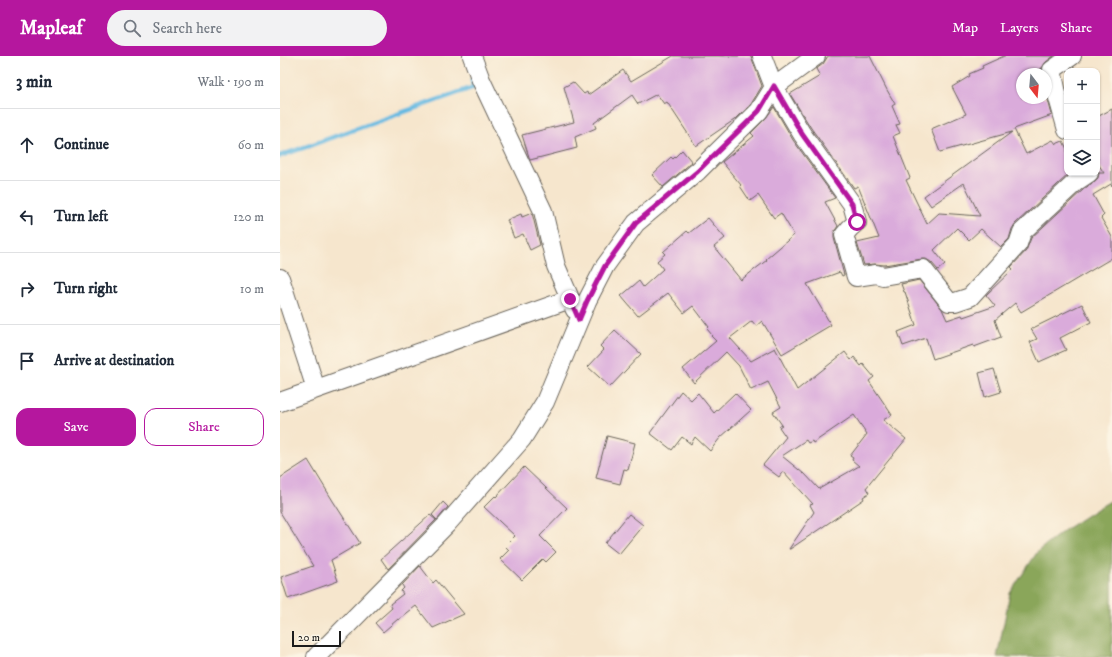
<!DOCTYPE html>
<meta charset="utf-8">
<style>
body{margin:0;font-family:"IM FELL DW Pica",serif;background:#f2f2f3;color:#1f2937}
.controls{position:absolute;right:12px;top:12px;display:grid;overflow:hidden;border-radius:8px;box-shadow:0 1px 3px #0004}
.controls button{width:36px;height:36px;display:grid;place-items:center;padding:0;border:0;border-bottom:1px solid #e0e1e3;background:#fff;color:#1f2937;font:20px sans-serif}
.compass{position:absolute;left:736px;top:12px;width:36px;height:36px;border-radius:50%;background:#fff;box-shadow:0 1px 3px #0004;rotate:164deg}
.scale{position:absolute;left:12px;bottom:10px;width:49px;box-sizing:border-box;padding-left:4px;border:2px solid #1c1c1c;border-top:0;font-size:11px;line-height:14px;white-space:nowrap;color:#1c1c1c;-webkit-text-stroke:3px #fcf5e5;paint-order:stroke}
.stop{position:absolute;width:12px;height:12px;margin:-9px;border:3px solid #b5179e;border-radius:50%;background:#fff}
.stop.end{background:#b5179e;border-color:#fff;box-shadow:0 1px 4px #0008}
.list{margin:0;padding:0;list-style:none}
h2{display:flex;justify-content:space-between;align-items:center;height:52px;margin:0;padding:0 16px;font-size:17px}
h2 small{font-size:13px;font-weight:400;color:#747a83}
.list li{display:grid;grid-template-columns:26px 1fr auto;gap:12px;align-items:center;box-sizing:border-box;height:72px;padding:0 16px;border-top:1px solid #e0e1e3}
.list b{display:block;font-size:15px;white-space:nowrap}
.list em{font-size:13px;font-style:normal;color:#747a83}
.actions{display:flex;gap:8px;padding:12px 16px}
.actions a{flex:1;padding:9px 0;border:1px solid #b5179e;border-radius:12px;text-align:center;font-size:14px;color:#b5179e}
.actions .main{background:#b5179e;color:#fff}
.icon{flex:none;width:22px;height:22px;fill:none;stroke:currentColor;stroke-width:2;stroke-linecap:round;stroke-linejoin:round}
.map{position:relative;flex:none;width:832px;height:601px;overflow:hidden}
header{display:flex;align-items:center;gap:24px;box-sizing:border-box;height:56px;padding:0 20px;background:#b5179e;color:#fff}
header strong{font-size:19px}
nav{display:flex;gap:22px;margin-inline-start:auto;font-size:14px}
.search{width:280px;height:36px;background:#f2f2f3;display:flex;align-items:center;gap:10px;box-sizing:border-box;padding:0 14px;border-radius:22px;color:#747a83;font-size:15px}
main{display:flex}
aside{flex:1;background:#fff}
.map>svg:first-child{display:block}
.forest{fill:#8aa65a;stroke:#53613b}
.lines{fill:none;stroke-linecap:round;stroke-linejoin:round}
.stream{stroke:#66bae2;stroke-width:5}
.building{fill:#daabdb;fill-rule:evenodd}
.street-casing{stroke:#68635a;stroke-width:20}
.street{stroke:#fff;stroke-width:18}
.route{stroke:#b5179e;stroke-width:5}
</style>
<header>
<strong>Mapleaf</strong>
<div class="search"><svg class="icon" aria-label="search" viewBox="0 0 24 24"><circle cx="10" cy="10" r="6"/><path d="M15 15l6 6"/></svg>Search here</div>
<nav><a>Map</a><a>Layers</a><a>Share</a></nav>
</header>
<main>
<aside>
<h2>3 min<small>Walk · 190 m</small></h2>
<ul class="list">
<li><svg class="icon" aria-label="ahead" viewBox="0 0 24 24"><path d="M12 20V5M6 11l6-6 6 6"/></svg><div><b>Continue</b></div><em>60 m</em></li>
<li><svg class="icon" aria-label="left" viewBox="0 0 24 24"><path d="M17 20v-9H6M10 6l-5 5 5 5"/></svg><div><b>Turn left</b></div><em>120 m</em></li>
<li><svg class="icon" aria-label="right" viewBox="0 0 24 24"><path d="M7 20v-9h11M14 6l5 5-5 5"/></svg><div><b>Turn right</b></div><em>10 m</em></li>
<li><svg class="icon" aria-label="arrive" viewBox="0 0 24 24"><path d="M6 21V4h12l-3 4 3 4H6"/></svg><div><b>Arrive at destination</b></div></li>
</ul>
<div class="actions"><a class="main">Save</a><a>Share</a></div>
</aside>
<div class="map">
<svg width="832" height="601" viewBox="0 0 832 601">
<rect width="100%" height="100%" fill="#fcf5e5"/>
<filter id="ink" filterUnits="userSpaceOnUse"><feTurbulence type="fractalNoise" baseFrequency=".025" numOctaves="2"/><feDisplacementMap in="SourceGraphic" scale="8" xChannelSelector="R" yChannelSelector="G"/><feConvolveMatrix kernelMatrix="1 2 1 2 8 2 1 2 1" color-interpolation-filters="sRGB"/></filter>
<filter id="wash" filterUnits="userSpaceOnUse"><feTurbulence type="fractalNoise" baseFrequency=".012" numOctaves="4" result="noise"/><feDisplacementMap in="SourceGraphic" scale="16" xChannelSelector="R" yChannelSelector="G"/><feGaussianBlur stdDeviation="0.9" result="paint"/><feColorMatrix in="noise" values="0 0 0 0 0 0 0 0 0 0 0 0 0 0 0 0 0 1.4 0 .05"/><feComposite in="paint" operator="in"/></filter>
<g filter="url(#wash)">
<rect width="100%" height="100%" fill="#f6e6cd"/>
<path class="forest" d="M832,444V601H717L730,537L758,495L786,473L820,451Z"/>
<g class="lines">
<path class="stream" d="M0,100L194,31L192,24"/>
</g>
<g id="blocks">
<path class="building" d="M393,0H471L482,30L471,48L457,62L416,90L387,46L384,48L377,38L358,48L352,39L314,67L316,72L295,81L297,92L250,104L242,79L294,66L284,31L293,26L304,38L307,36L308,39L343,14L351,25Z
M548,0H590L607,34L615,48L612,50L620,68L616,69L620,77L613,80L630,122L626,124L647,168L659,157L700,160L684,127L651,150L644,140L732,76L660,96L651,73L686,58L672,31L690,20L689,18L703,12L702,10L724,0H774L766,6L762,12L760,13L762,18H742V42H766V36L772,59L734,73L746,98L773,84L776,88L783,85L787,93V117H790L735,168L732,173L729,183L721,191L701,173L689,184L677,172L654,194L665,208L658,214L651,206L646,203H642L604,209L595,208L584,209L577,187L599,182L578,130L574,132L531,72L510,38L540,20L536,13L543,8Z
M494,51L513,84L555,142L545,146L558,170L554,176V182L564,219L562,220L560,216L527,228L551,269L502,298L482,265L476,270L472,265L450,282L471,305L495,292L517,334L565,296L571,304L574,301L581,310L583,308L594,321L589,325L612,359L603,364L626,383L586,432L589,437L583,441L584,443L510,493H509L534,456L530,449L533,448L503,415L499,421L483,409L506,381L499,371L502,369L493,356L501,351L488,326L471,334L459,310L446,296L414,327L403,313L436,285L431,280L432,279L427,273L429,271L413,250L404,257L388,237L358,260L341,240L359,225L363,231L383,213L377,205L385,198L383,196L407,175L409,177L428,162L445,182L434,191L461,224L487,204L486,203L514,179L501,157L494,162L478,139L470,145L460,130L461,129L442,106L474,80L471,77L486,62ZM574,359L587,378L570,400L573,402L572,404L579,410L539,433L524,417V418L502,400L526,384L528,387L532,385L533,387Z
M832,53V130L831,128L813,139L824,159L821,162L832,181V202L741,256L735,247L715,264L721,281L694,291L693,289L653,303L646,282L623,290L618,276L636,269L625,236H624L621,228L639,224L662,253L667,264L682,259L683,261L715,250L706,239L733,213L731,211L746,195L751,182L804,133L815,125L818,122L819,117H824L817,106V61Z
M402,94L412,106L383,131L372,119L391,101L393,103Z
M252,157L260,189L250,194L243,178L234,182L227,164L241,158L242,161Z
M802,248L811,266L780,282L786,294L759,306L750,286L757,283L751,273Z
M335,274L361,298L330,331L308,311L324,294L320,290Z
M714,313L721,336L705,341L699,317Z
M401,335L411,344L418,337L434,357L455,337L471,354L440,382L430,395L415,381L411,388L402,381L392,394L370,377Z
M327,380L355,387L348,414L344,413L340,428L316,422Z
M28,404L53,445L80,487L51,504L58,525L8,543L1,521L33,510L0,456V422Z
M244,411L287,452L260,480L276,496L266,506L263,503L242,524L220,503L229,494L225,490L235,480L204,451L215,440L216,441Z
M163,446L168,451L157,464L152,459Z
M349,458L363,469L339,498L325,487Z
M150,459L156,464L108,513L101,503Z
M140,510L153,527L156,524L184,558L153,572L136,550L118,564V563L103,576L95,567L112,552L110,548L123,538L121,535L124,532L122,529Z"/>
</g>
</g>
<g filter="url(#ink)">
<use href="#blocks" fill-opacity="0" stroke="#68635a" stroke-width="1"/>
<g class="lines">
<g class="street-casing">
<path id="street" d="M192,0L201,24L263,155L276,210L295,254
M482,0L494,31L522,78L572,148L577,166L570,172L564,179L576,221L596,218L603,220L643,213L669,246H675L690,241L738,188L742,176L797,125L809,117
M787,74L778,42L772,14L792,0
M0,222L36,333
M0,346L290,243
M36,601L167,468L242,383L265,346L307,245L325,210L356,167L418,115L431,102L479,55L494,31L536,0"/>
</g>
<use href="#street" class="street"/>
</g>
</g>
<g class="lines" filter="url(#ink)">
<path class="route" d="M290,243L299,264L307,245L325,210L356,167L418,115L431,102L479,55L494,30L522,78L572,148L577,166"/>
</g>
</svg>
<div class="controls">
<button>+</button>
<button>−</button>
<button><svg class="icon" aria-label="layers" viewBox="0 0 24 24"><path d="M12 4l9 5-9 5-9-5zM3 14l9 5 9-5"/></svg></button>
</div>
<svg class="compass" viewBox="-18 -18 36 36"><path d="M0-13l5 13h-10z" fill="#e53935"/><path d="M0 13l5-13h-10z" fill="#747a83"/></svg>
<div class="scale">20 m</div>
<div class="stop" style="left:577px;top:166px"></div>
<div class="stop end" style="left:290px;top:243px"></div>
</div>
</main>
